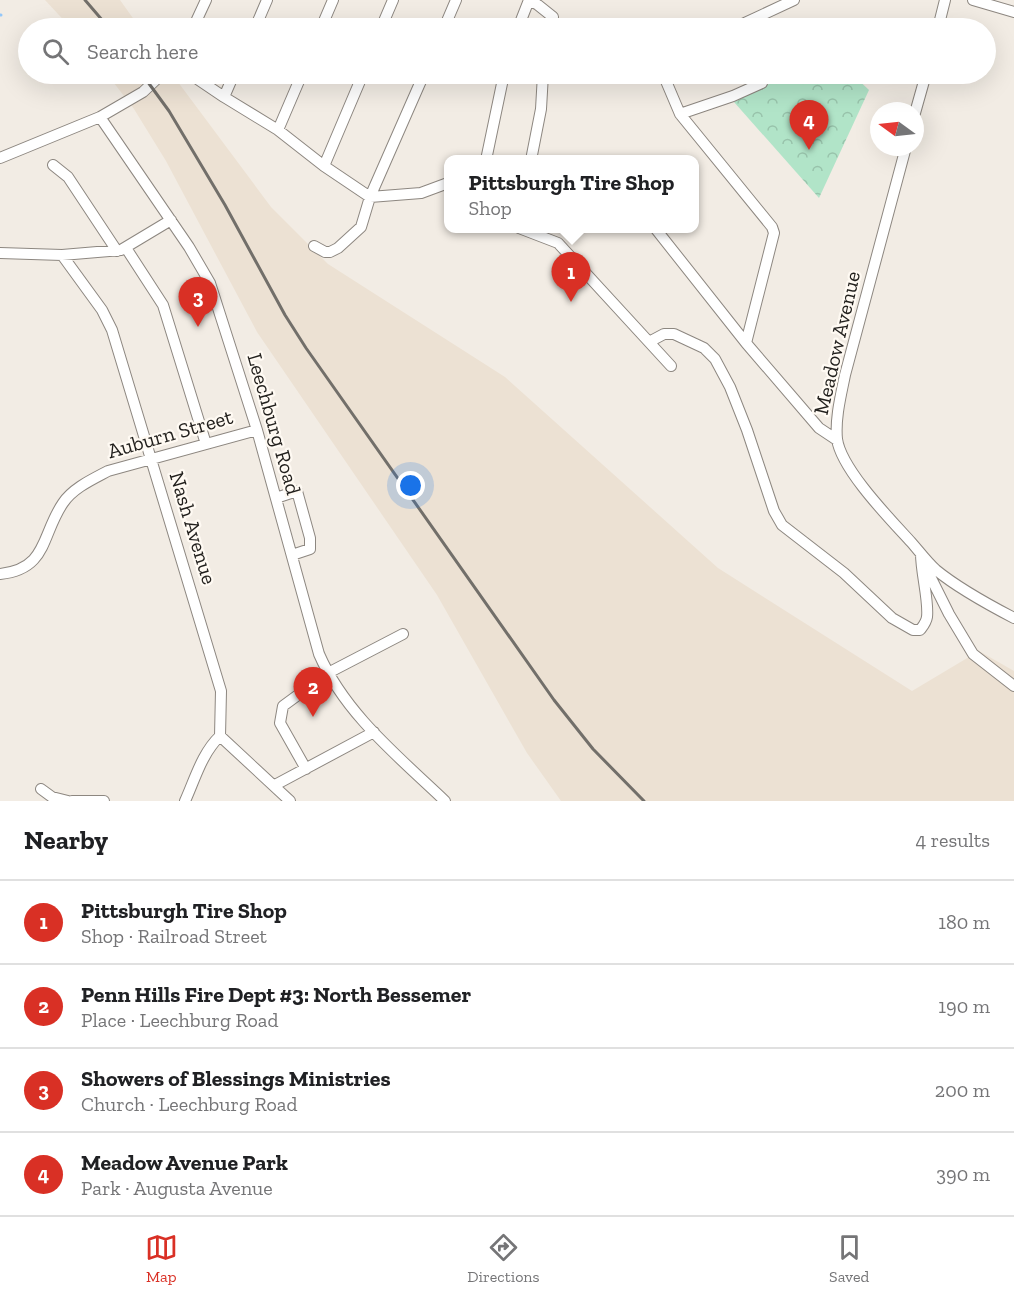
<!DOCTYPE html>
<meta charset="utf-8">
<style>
body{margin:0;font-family:"Zilla Slab",serif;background:#f6f6f6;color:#202124}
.compass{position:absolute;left:870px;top:102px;width:54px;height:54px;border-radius:50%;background:#fff;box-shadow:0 6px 24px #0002;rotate:285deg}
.you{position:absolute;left:411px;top:486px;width:21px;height:21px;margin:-15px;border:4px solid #fff;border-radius:50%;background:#1a73e8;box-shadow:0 0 0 9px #1a73e833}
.badge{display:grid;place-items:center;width:39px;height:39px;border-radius:50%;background:#d93025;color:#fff;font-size:20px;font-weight:700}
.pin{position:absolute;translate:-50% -50px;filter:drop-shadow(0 2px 3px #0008)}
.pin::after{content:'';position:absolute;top:32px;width:21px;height:18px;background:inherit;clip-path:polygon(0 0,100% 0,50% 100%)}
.popup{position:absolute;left:444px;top:155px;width:255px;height:78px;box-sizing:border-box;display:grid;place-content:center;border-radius:12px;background:#fff;filter:drop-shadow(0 2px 4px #0005);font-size:20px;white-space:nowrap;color:#757577}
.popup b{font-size:22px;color:#202124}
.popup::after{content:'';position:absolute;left:50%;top:100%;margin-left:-12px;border:12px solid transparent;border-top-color:#fff}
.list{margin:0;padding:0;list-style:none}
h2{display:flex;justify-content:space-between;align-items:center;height:78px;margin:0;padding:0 24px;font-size:26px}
h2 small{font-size:20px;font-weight:400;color:#757577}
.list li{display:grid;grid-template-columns:39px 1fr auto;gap:18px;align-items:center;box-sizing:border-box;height:84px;padding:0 24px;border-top:2px solid #e0e0e0}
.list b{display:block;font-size:22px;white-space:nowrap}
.list p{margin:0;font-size:20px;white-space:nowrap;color:#757577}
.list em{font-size:20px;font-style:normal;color:#757577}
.icon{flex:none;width:33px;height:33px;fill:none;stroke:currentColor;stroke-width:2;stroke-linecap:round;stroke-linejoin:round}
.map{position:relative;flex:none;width:1014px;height:801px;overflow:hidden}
.search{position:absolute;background:#fff;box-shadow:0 6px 24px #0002;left:18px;right:18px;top:18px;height:66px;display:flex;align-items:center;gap:15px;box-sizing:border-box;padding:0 21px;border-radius:33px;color:#757577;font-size:22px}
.sheet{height:414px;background:#fff}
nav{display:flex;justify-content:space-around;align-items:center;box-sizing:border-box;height:84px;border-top:2px solid #e0e0e0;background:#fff;font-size:16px;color:#757577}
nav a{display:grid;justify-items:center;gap:3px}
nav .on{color:#d93025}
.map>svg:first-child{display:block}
.built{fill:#ece1d3}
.park{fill:url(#park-crowns)}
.pitch{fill:#b1e4c8}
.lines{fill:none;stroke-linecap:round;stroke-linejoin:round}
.stream{stroke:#94c7f9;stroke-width:3}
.minor-casing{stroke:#8d8780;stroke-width:12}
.minor{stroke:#fff;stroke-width:10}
.rail{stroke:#726f6a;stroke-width:3}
.labels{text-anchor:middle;stroke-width:4.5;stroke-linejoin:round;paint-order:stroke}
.street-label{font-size:21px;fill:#211f1c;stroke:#fffaf3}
</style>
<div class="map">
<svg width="1014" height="801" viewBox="0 0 1014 801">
<defs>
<pattern id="park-crowns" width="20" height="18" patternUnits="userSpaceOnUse" patternTransform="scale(1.5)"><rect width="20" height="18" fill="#b1e4c8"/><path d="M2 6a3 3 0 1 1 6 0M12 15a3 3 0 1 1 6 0" fill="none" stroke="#98c3ab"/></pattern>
</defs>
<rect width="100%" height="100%" fill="#f2ece4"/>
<path class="built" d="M45,0H120L140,28H71Z
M107,74H172L271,207L328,264L505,377L718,568L912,691L979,651L1014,671V801H561L527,753L437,595L257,332L166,161L134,109Z"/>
<path class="park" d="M788,74H852L869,90L819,198L734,102Z"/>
<path class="pitch" d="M796,74L804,86L784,99L776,85Z"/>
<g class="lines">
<path class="stream" d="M0,15H1"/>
<g class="minor-casing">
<path id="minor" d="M529,0L538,5L553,17L551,28
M973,0L1014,12
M193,28L206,0
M255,28L267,0
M321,28L333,0
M381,28L393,0
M444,28L456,0
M518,28L529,0
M734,28L794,0
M938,28L945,0
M190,74L224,97L278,130L324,166L370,197L421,193L448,183
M663,74L680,114L772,227L774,233L746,343
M224,97L234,74
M915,113L926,74
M680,114L733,96L762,83
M100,117L189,247L210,283L257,430L319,654C345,714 399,757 445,801
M278,130L302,74
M906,147L845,375C841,395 835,418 837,439C841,469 890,519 911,542C919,551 927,562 936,570C958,588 989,605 1014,618
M0,158L100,117L143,92L162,74
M486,160L504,74
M531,160L541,109L543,74
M53,165L68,177L117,251
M324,166L363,74
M519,228L558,243L671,366
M655,228L746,343L819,428L837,440
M314,246L325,252H330L338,248L361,227L370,197L424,74
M126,248L163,305L206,444
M0,253L62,255L121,250L171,220
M62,255L102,310L112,330L221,691L220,736L290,801
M649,342L664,334H674L704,348L715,359L730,387L747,430L774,511L782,525L844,573L892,618L913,630H920C923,626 926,623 927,617C929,601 921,573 921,554
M276,498L297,491L310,538V549L292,555
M925,566L949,614L973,654L1014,686
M0,574C48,569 41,535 63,503C73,488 93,479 108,471L257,430
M306,769L280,723L283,706L328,673L403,634
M275,785L374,732
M41,789L52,797L68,801
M72,801H104
M185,801C195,779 202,753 220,736"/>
</g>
<use href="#minor" class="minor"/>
<path class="rail" d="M85,0L109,28
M142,74L169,111L225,205L285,315L306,348L554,700L593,749L644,801"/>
</g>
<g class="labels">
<g class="street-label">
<text transform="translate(837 343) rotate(-77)" y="7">Meadow Avenue</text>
<text transform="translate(274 424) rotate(74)" y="7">Leechburg Road</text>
<text transform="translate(170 434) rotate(-16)" y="7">Auburn Street</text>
<text transform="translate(193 528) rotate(73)" y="7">Nash Avenue</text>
</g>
</g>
</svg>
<svg class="compass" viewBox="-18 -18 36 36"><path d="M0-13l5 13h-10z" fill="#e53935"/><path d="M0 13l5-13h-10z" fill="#757577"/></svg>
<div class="you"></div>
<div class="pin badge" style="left:571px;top:302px">1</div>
<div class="popup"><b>Pittsburgh Tire Shop</b>Shop</div>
<div class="pin badge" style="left:313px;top:717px">2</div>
<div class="pin badge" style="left:198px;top:327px">3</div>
<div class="pin badge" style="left:809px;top:150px">4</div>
<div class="search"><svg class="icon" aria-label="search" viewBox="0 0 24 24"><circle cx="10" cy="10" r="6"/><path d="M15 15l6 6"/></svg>Search here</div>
</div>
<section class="sheet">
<h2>Nearby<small>4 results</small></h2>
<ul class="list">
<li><span class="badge">1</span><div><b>Pittsburgh Tire Shop</b><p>Shop · Railroad Street</p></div><em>180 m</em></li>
<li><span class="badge">2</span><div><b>Penn Hills Fire Dept #3: North Bessemer</b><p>Place · Leechburg Road</p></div><em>190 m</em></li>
<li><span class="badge">3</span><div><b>Showers of Blessings Ministries</b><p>Church · Leechburg Road</p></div><em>200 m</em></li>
<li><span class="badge">4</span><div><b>Meadow Avenue Park</b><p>Park · Augusta Avenue</p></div><em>390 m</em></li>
</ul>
</section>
<nav>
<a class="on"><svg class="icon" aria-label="map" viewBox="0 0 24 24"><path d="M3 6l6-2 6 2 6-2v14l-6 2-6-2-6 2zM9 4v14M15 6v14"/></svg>Map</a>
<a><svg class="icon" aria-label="directions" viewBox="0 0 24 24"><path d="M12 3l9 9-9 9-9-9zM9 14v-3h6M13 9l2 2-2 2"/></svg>Directions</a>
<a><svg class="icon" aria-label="saved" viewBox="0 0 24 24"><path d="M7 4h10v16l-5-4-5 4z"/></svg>Saved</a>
</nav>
